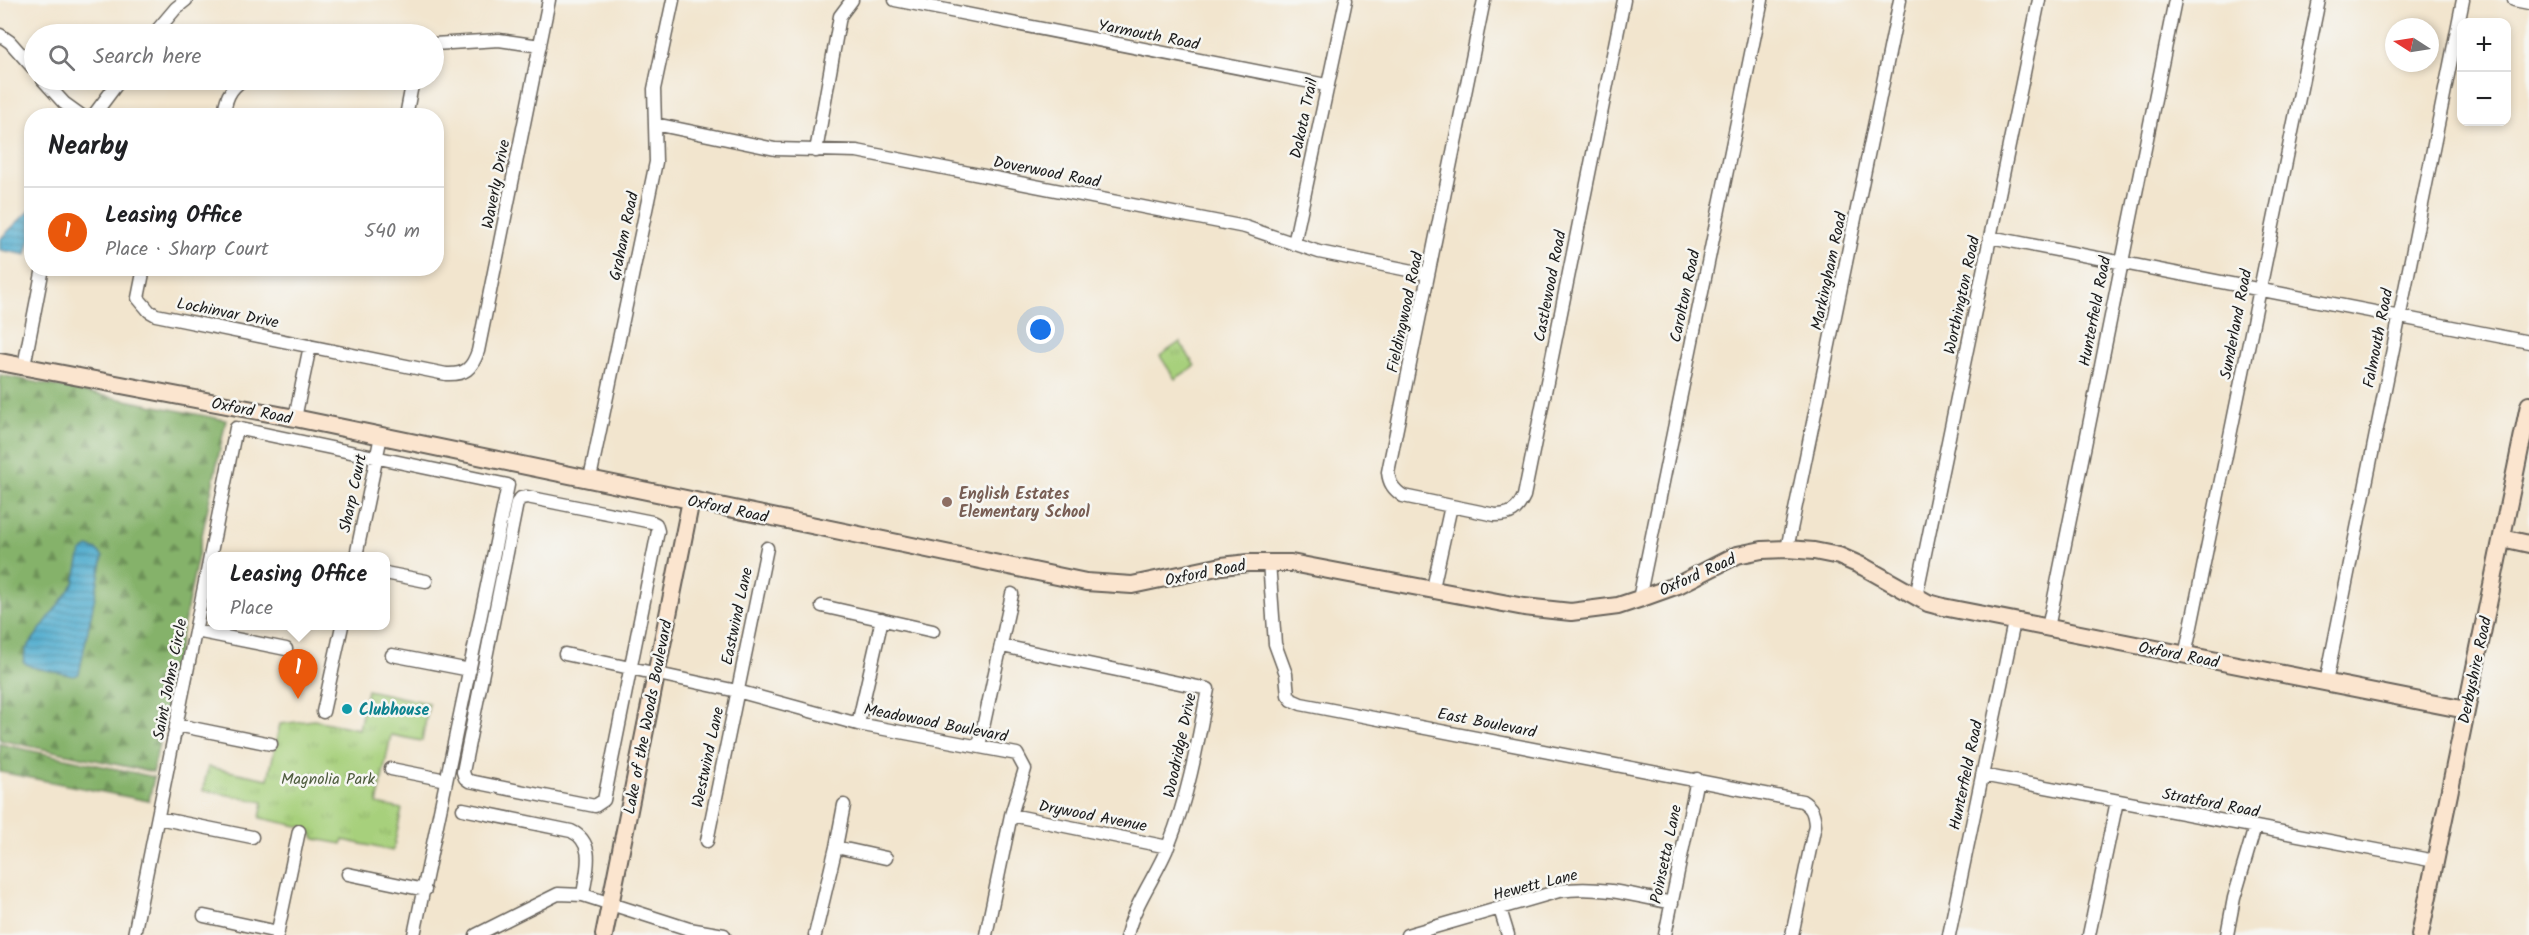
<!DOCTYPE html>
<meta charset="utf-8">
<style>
body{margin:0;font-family:Kalam,sans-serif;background:#f2f2f2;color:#202124}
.controls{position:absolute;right:18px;top:18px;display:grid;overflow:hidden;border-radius:12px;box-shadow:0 3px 9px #0003}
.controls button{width:54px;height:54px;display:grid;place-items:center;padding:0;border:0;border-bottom:2px solid #e0e0e0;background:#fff;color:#202124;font:30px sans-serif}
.compass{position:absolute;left:2385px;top:18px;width:54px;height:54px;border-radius:50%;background:#fff;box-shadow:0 3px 9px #0003;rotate:282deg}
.you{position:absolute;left:1041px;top:330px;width:21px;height:21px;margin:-15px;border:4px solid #fff;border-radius:50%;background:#1a73e8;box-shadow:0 0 0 9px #1a73e833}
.badge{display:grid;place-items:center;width:39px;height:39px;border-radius:50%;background:#ea580c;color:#fff;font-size:20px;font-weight:700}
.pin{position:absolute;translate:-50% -50px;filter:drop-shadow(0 2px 3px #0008)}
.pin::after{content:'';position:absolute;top:32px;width:21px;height:18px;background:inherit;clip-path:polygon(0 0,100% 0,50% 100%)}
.popup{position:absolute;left:207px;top:552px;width:183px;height:78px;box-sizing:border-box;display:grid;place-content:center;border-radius:12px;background:#fff;filter:drop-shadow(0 2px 4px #0005);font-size:20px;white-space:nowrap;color:#757577}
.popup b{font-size:22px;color:#202124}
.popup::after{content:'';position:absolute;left:50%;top:100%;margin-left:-12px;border:12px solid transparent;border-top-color:#fff}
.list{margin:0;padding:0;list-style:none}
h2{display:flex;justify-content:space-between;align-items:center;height:78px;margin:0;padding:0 24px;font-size:26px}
h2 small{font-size:20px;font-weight:400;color:#757577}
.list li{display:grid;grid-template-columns:39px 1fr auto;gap:18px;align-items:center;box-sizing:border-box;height:90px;padding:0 24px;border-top:2px solid #e0e0e0}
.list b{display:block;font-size:22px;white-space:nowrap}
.list p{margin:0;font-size:20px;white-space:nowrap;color:#757577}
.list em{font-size:20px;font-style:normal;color:#757577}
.icon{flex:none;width:33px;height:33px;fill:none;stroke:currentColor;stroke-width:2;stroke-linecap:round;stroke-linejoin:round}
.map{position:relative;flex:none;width:2529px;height:935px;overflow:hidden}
.search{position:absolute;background:#fff;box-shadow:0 3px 9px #0003;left:24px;top:24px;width:420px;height:66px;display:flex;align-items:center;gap:15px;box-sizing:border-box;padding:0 21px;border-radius:33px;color:#757577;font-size:22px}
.panel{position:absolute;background:#fff;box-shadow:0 3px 9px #0003;left:24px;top:108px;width:420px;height:168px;border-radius:24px}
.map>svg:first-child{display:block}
.forest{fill:url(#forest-firs);stroke:#506744;stroke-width:1.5}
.park{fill:url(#park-tufts);stroke:#62764c;stroke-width:1.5}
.water{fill:url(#water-rules);stroke:#366475;stroke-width:1.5}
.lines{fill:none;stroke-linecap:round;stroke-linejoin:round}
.street-casing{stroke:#67625a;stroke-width:15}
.secondary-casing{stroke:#67625a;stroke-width:20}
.street{stroke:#fff;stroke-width:12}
.secondary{stroke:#fbe5cf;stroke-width:16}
.education-dot{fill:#8d6e63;stroke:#f6f6f2;stroke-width:2}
.culture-dot{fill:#0f9aa8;stroke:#f6f6f2;stroke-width:2}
.labels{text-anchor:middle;stroke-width:5;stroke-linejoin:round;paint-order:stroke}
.street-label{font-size:16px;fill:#1c1c1c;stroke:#f6f6f2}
.education-label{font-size:16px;font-weight:bold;fill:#785e54;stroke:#f6f6f2;text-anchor:start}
.culture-label{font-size:16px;font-weight:bold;fill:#0d838f;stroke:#f6f6f2;text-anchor:start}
.park-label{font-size:16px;fill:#4d5b3d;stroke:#f6f6f2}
</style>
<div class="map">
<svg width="2529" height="935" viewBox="0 0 2529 935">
<defs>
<pattern id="forest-firs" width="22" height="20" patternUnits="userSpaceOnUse" patternTransform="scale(1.5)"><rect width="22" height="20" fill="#85b26b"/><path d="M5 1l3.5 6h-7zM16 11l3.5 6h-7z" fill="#6c9057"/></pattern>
<pattern id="park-tufts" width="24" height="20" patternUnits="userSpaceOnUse" patternTransform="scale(1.5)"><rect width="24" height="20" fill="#a7d07b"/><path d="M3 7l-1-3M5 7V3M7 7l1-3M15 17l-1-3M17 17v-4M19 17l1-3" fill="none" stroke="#8fb26a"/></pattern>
<pattern id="water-rules" width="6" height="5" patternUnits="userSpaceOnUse" patternTransform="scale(1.5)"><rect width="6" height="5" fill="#50acce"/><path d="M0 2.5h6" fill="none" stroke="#428ba6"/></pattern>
</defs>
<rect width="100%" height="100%" fill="#f6f6f2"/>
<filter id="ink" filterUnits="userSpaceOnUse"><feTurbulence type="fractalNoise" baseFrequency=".0167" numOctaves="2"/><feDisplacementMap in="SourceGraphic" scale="12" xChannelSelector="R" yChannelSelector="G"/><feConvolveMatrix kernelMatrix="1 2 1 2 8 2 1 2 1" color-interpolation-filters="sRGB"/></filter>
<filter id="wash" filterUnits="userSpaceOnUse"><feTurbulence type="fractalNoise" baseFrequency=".008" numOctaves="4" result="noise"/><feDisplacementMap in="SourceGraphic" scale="24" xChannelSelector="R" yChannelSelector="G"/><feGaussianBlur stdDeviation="1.35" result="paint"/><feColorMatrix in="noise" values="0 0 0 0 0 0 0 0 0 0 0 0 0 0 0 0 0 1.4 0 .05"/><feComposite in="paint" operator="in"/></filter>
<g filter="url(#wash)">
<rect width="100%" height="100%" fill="#f2e5ce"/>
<path class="forest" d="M0,375L226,420L153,772L0,740Z
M0,744L154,777L149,801L0,772Z"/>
<path class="park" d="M1180,342L1195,366L1175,379L1160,356Z
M367,690L429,703L422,741L391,735L377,804L402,809L393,851L343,840L342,844L315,839L307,828L260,818L263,802L203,790L208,767L268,779L280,724L314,720L359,729Z"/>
<path class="water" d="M31,209V236L26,255L0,250V239Z
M88,547L97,550L103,557L79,674L74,676L32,667L23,662L26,649L74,583L81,552Z"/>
</g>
<g filter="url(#ink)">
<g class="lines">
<g class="street-casing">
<path id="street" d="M895,0L1326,85
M1484,0L1388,472C1389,483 1393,489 1403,496L1495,515C1511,515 1517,511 1524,496L1624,0
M2514,0L2529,3
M154,34L176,8L186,0
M0,35L10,42L34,69
M434,44L499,40L540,46
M43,80L64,103L82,116
M93,116L120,80
M224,116C225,100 229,89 243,80
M406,116L413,80
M655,124L775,149L857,151L1245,227L1319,252L1428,274
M816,151L840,16L852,0
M1990,237L2529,342
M1294,244L1346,0
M144,268L138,298L149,311L156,315L446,374C465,375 472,369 478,351L549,0
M24,366L43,268
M295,418L310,346
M590,478L656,162L654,89L673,0
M527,497L652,522L656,524L658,531L604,800L595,806L469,781L465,778L463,772L517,503L521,498Z
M1787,549L1900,0
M356,556L381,436
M1269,562L1275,644L1286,674L1288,695L1292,700L1301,704L1802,801C1812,807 1814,813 1815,825L1792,935
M385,573L426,581
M1433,588L1451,506
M1916,597L2039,0
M1639,599L1762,0
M822,606L933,631
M2048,628L2175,0
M196,631L286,649
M1002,646L1208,689C1198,741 1189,794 1169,844C1157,875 1135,902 1127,935
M565,654L737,691L858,724L1017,754L1025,769L1011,815L986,935
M392,655L470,670
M2185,656L2319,0
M2326,683L2463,0
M323,712L342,626
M858,724L882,619
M177,725L271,744
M979,746L1012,594
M391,769L446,780
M1982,775L2435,861
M463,809L571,831C597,843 586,872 583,895
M1011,815L1168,847
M158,818L252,837
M707,841L767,548
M836,847L886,858
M348,874L425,890
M1500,909L1508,935
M204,916L278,932
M134,935L236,428L508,485L414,935
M277,935L299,831
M476,935L558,894L583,895L689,929L724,935
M815,935L836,847L844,805
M1407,935L1559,891C1598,885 1634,895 1672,903
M1665,935L1697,779
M1949,935L2014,622
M2089,935L2117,801
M2227,935L2234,898L2255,827"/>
</g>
<g class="secondary-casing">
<path id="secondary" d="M0,362L295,418L1086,582L1132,585L1222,566L1248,563H1291L1524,607L1571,612L1618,606L1639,599L1678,585L1737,555L1762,550L1787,549L1814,551L1839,556L1864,567L1928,603L1943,607L2466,710
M2502,538L2529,544
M604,935L691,500
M2420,935L2529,405"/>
</g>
<use href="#street" class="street"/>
<use href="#secondary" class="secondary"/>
</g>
</g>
<circle class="education-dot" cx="947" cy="502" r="6"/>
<circle class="culture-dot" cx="347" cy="709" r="6"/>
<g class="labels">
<g class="street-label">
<text transform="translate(1149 34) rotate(11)" y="6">Yarmouth Road</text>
<text transform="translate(1303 118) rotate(-78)" y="6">Dakota Trail</text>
<text transform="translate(1047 171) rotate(11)" y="6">Doverwood Road</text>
<text transform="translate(495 184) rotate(-79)" y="6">Waverly Drive</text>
<text transform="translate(623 236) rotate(-78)" y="6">Graham Road</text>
<text transform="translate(1828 271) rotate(-78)" y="6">Markingham Road</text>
<text transform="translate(1549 286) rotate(-79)" y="6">Castlewood Road</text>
<text transform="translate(1961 295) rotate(-78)" y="6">Worthington Road</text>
<text transform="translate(1684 296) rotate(-78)" y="6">Carolton Road</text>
<text transform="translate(2094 311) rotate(-79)" y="6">Hunterfield Road</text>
<text transform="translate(228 312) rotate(11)" y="6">Lochinvar Drive</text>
<text transform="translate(1404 312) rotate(-78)" y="6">Fieldingwood Road</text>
<text transform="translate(2235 324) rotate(-79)" y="6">Sunderland Road</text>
<text transform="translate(2377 338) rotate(-79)" y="6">Falmouth Road</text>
<text transform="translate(252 410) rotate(11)" y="6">Oxford Road</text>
<text transform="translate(352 493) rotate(-78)" y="6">Sharp Court</text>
<text transform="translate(728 508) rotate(12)" y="6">Oxford Road</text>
<text transform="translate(1205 572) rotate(-11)" y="6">Oxford Road</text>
<text transform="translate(1697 574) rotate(-24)" y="6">Oxford Road</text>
<text transform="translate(736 616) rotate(-78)" y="6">Eastwind Lane</text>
<text transform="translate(2179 654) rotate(11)" y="6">Oxford Road</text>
<text transform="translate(2474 670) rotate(-78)" y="6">Derbyshire Road</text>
<text transform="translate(169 679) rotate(-79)" y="6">Saint Johns Circle</text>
<text transform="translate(647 717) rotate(-79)" y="6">Lake of the Woods Boulevard</text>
<text transform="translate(936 722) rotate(11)" y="6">Meadowood Boulevard</text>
<text transform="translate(1487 722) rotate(11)" y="6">East Boulevard</text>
<text transform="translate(1179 745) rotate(-78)" y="6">Woodridge Drive</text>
<text transform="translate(707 757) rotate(-78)" y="6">Westwind Lane</text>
<text transform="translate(1965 775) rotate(-78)" y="6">Hunterfield Road</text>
<text transform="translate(2211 802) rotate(11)" y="6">Stratford Road</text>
<text transform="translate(1093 815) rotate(11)" y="6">Drywood Avenue</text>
<text transform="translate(1665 854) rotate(-78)" y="6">Poinsetta Lane</text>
<text transform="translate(1535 884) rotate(-14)" y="6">Hewett Lane</text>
</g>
<g class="education-label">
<text x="959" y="499">English Estates<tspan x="959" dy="18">Elementary School</tspan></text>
</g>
<g class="culture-label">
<text x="359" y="715">Clubhouse</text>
</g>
<g class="park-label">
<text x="328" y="784">Magnolia Park</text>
</g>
</g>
</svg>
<div class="controls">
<button>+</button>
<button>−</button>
</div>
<svg class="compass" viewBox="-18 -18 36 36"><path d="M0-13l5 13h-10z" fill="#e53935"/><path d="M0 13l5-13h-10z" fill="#757577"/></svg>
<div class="you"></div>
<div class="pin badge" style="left:298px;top:699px">1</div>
<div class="popup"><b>Leasing Office</b>Place</div>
<div class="search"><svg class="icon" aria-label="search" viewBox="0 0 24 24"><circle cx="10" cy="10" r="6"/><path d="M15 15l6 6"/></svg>Search here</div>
<section class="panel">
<h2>Nearby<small></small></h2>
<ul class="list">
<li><span class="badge">1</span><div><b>Leasing Office</b><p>Place · Sharp Court</p></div><em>540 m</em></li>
</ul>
</section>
</div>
